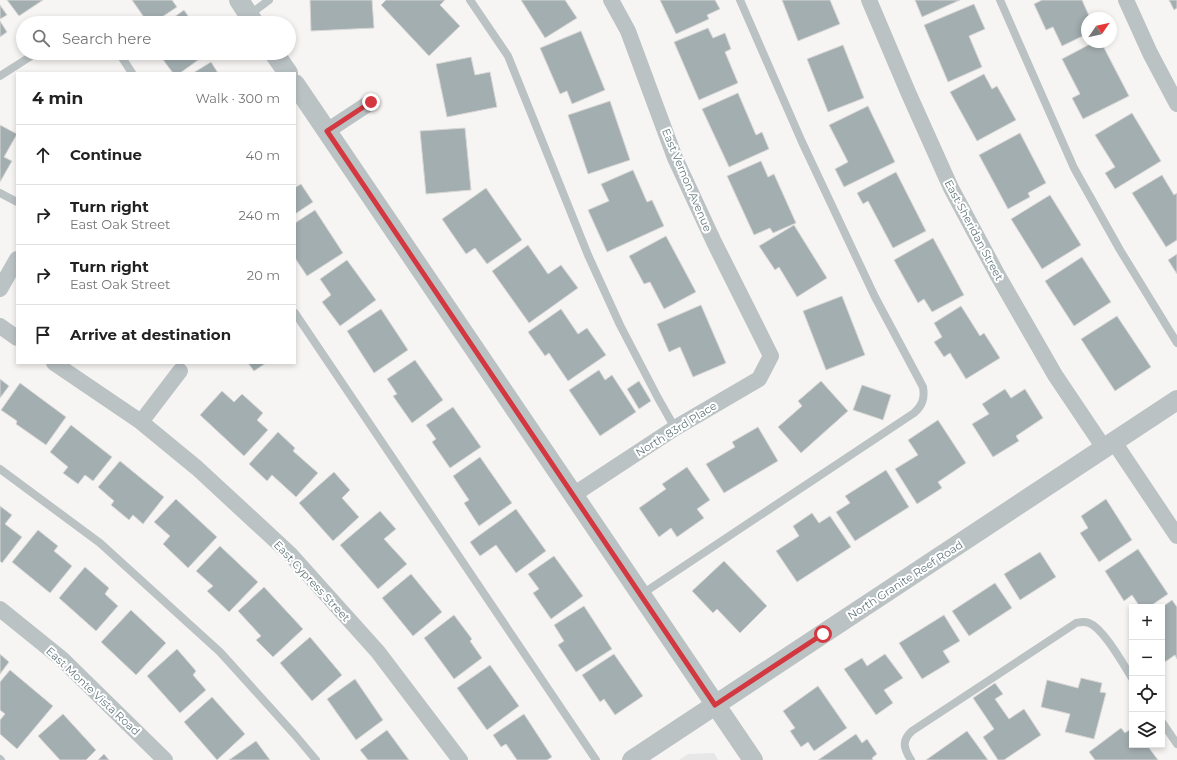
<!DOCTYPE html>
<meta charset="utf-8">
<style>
body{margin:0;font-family:Montserrat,sans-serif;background:#f2f2f2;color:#222}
.controls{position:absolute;right:12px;bottom:12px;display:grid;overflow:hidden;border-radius:0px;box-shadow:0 2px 6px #0003}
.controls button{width:36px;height:36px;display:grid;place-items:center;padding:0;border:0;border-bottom:1px solid #e0e0e0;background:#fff;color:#222;font:20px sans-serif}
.compass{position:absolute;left:1081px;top:12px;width:36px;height:36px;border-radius:50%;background:#fff;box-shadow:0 2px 6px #0003;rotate:56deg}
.stop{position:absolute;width:12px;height:12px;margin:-9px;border:3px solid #d33740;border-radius:50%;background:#fff}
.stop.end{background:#d33740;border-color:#fff;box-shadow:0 1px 4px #0008}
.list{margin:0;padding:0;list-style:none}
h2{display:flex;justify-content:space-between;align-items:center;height:52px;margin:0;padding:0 16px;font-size:17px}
h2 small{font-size:13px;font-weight:400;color:#767676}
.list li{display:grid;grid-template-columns:26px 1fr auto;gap:12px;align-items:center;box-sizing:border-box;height:60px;padding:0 16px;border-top:1px solid #e0e0e0}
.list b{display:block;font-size:15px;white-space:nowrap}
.list p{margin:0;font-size:13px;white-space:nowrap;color:#767676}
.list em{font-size:13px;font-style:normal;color:#767676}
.icon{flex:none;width:22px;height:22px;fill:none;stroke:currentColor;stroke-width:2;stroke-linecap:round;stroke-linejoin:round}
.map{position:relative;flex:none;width:1177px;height:760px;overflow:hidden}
.search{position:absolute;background:#fff;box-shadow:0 2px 6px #0003;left:16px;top:16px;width:280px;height:44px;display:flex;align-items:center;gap:10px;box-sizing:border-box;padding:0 14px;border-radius:22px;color:#767676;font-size:15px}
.panel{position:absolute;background:#fff;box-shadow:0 2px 6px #0003;left:16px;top:72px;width:280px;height:292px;border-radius:0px}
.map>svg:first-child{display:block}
.built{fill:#e7e7e7}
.building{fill:#a3aeb0;stroke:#d8d7d6}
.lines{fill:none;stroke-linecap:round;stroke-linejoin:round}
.service{stroke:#bbc2c3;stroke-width:8}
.minor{stroke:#bbc2c3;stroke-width:16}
.tertiary{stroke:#bbc2c3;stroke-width:20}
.route{stroke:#d33740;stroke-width:5}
.labels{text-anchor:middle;stroke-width:4;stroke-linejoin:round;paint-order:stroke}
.street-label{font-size:11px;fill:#64787b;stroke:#fff}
</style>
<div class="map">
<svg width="1177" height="760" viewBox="0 0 1177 760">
<rect width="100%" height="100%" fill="#f6f5f3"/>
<path class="built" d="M714,753L718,760H679L688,754Z"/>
<path class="building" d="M7,0H43L19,16Z
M132,0H172L177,7L153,23H148Z
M310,0H372L374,28L311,31Z
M386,0H445L440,5L460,26L429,56L381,5Z
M521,0H565L577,18L545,38Z
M660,0H715L720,9L707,15L709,19L676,34Z
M782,0H830L840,24L798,41Z
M915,0H960L922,17Z
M1042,0H1082L1090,18H1087V34L1062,46L1053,27L1046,30L1034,4Z
M1169,0H1177V8L1174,10Z
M974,4L985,29L969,36L982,67L948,82L924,25Z
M0,5L7,15L0,19Z
M184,10L193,23H166Z
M0,21L7,32L0,37Z
M708,28L713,38L725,33L731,49L725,52L738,83L699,100L674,42Z
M581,31L605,90L572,104L567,91L560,94L540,48Z
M1094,42H1101L1129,96L1083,119L1072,98L1080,94L1062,59Z
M843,45L864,98L828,112L807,59Z
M158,53H208L180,73H173Z
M471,57L475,75L490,72L497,107L447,117L436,64Z
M211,62L218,73H193Z
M984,74L992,89L997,86L1016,120L977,141L950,92Z
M738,93L756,135L762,132L769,149L729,167L702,109Z
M610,101L630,160L588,174L568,115Z
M868,106L895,162L844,187L835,169L848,162L829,125Z
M1132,113L1161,161L1115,189L1105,173L1115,167L1095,135Z
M0,125L17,134L4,157L12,161L0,182Z
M465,128L471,190L426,194L420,131Z
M1020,133L1046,183L1028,193L1030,197L1008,209L979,155Z
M761,161L768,177L774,174L796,223L773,233L770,228L754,235L727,176Z
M633,170L647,202L652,200L664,226L607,252L588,210L609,201L601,184Z
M896,172L926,231L893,248L868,201L863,204L857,193Z
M1162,175L1174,195L1177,193V240L1166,247L1132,193Z
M301,184L313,202L295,214V185L296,187Z
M486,188L522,240L487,264L475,248L466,254L442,219Z
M1050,195L1081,245L1042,269L1011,219Z
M315,210L343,253L307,276L295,258V223Z
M794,225L827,278L797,297L779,267L775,270L759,246Z
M666,236L696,292L664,309L650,282L644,284L629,256Z
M933,238L964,295L932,312L924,299L918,303L894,260Z
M528,245L548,274L561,265L578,288L529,323L492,271Z
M1177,254V274L1168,260Z
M1082,257L1111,302L1074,326L1045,281Z
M347,260L376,300L340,326L322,302L331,295L320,279Z
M842,296L865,355L826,370L803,311Z
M701,305L726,363L693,377L680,347L669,352L657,324Z
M961,306L980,336L984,333L1000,358L966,379L950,353L944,357L934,342L942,337L934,323Z
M381,309L408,350L374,373L347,331Z
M561,309L578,334L587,328L606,355L568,381L549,353L545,356L528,332Z
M1117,316L1151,367L1115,391L1081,339Z
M415,360L443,400L412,423L393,396L397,394L387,379Z
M248,363H266L254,371Z
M599,370L605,380L612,375L636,412L600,436L569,390Z
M0,379L9,386L0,398Z
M639,381L651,401L639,409L627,389Z
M821,381L848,411L801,453L778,427L802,406L798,401Z
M20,383L66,417L46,445L16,424L17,421L1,410Z
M862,385L891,395L883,420L853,410Z
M1005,389L1011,398L1025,389L1043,418L1016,436L1019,441L993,457L972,424L989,414L982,404Z
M222,391L234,402L242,394L263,413L257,420L268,430L244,456L200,415Z
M453,407L481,447L450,468L432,442L436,439L426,425Z
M938,420L966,463L938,482L942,488L917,504L895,469L918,455L908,440Z
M71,425L112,457L93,481L85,475L78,484L63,473L68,467L50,452Z
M758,427L778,461L724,493L706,464L735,447L732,442Z
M278,432L295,448L293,451L318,473L296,497L272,475L267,481L249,464Z
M480,457L512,503L479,526L464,503L469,500L453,476Z
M120,461L164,497L143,524L133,515L129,520L111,505L114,501L98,487Z
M687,467L710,500L697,509L704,518L677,537L671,528L659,537L639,508L666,489L662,484Z
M886,470L909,507L855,541L836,512L850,503L845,496Z
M334,472L350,490L342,498L359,517L333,541L299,503Z
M176,499L217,537L188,568L163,544L170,536L154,522Z
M1106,499L1132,540L1099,562L1080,533L1088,528L1081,516Z
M0,506L12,515L5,524L22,537L2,563L0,561Z
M516,509L546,551L516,573L496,545L480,556L470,542Z
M380,511L396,529L384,539L407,564L378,589L340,545Z
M812,513L819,523L830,516L851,547L797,582L776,551L799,536L793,526Z
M38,530L58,546L54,551L72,566L50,593L12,562Z
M220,546L258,582L229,612L207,591L213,586L196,571Z
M1138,549L1168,594L1149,607H1140L1132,595L1124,601L1105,571Z
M1040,552L1056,577L1020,600L1004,574Z
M554,556L583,596L551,619L533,593L539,589L528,574Z
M724,561L767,606L740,633L717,609L713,613L692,591Z
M85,567L109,588L105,594L118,606L96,631L59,598Z
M411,574L442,612L413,636L382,598Z
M995,583L1012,608L969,636L952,611Z
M264,587L303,629L273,657L256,640L261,636L238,611Z
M1172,600L1177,607V659L1175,655L1162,664V607Z
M584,606L612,649L576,672L558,645L564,641L554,625Z
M131,610L166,643L136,675L101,642Z
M454,615L472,639L470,641L482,658L454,679L424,638Z
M944,615L960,641L943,651L950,662L922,679L899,643Z
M310,637L342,675L312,701L280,663Z
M177,649L196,671L193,675L206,690L180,713L147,676Z
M0,654L9,662L0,674Z
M614,654L643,696L615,715L604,699L600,702L582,675Z
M885,654L903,678L884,690L893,703L876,715L844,669L862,658L867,666Z
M490,665L519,706L487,730L457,688Z
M10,670L53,706L17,749L0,734V720L5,714L0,710V682Z
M1081,678L1102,683L1100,692L1106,693L1094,739L1065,732L1070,714L1041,707L1047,680L1078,688Z
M355,679L383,720L356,740L327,699Z
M995,683L1003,694L995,699L1009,719L1024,709L1041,735L1004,760H998L983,737L994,729L973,698Z
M818,686L847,728L814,751L808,742L801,747L790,731L795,728L783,711Z
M212,697L245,734L217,760L184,722Z
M63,714L96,750L86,760H60L38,736Z
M524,714L552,757L547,760H517L506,744L501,747L493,735Z
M1121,728L1125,733L1132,728V745H1147L1158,760H1095L1089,752Z
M387,730L409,760H368L360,750Z
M967,731L988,760H926Z
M856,734L862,743L867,739L877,754L872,758L873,760H818Z
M256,741L270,760H229Z
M104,754L109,760H98Z"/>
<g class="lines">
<path class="service" d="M470,0L508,56L588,255L620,325L658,398L675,428
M1000,0L1074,168L1120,250L1177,343
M249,15L269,0
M119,53L132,73
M0,76L36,53
M0,193L17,202
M295,313L596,760
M0,469L100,543L220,652L295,735L316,760
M642,594L914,413C922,406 925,399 923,387L875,297L802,142L740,0
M1162,722L1177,744
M0,759L1,760
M911,760C904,749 901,741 912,731L1076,623C1081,622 1084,621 1089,623C1103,628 1123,664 1132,678"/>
<path class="minor" d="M869,0L908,92L951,188L997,274L1055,375L1104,448
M1126,0L1150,53L1177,104
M327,131L371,102
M0,289L17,259
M0,326L17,338
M54,363L141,422L197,468L290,554L378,652L460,760
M141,422L180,371
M1114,442L1177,536
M573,495L675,428L759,379L771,356L714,242L675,158L628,31L611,0
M0,609L62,659L165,760"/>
<path class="tertiary" d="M239,0L254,23
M274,53L288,73
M295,84L753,760
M632,760L1177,400"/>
</g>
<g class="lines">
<path class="route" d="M371,102L327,131L715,705L823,634"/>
</g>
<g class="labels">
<g class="street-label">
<text transform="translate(687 180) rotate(67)" y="4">East Vernon Avenue</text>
<text transform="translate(974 230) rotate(62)" y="4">East Sheridan Street</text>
<text transform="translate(676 429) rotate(-32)" y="4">North 83rd Place</text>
<text transform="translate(905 580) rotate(-33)" y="4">North Granite Reef Road</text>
<text transform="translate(312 581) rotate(47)" y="4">East Cypress Street</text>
<text transform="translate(93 691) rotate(43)" y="4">East Monte Vista Road</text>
</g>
</g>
</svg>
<div class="controls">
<button>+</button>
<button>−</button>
<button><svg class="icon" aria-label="locate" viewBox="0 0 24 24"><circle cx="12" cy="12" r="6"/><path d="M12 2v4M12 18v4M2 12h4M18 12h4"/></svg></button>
<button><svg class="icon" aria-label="layers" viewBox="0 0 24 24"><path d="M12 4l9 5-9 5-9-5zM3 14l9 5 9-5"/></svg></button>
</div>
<svg class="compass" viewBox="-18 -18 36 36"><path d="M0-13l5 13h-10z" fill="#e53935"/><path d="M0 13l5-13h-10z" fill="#767676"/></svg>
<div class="stop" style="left:823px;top:634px"></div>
<div class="stop end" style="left:371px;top:102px"></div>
<div class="search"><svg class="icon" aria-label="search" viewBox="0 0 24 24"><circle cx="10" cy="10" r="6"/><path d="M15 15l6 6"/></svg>Search here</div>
<section class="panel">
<h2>4 min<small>Walk · 300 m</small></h2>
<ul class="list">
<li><svg class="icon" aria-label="ahead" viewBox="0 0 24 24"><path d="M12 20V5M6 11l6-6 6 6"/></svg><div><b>Continue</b></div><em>40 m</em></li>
<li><svg class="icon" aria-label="right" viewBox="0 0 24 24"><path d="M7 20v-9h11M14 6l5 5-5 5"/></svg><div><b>Turn right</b><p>East Oak Street</p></div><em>240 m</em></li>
<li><svg class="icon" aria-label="right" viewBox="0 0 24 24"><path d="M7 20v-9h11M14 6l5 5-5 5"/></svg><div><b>Turn right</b><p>East Oak Street</p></div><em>20 m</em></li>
<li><svg class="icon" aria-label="arrive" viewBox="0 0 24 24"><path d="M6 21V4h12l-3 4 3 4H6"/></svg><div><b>Arrive at destination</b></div></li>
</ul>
</section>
</div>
